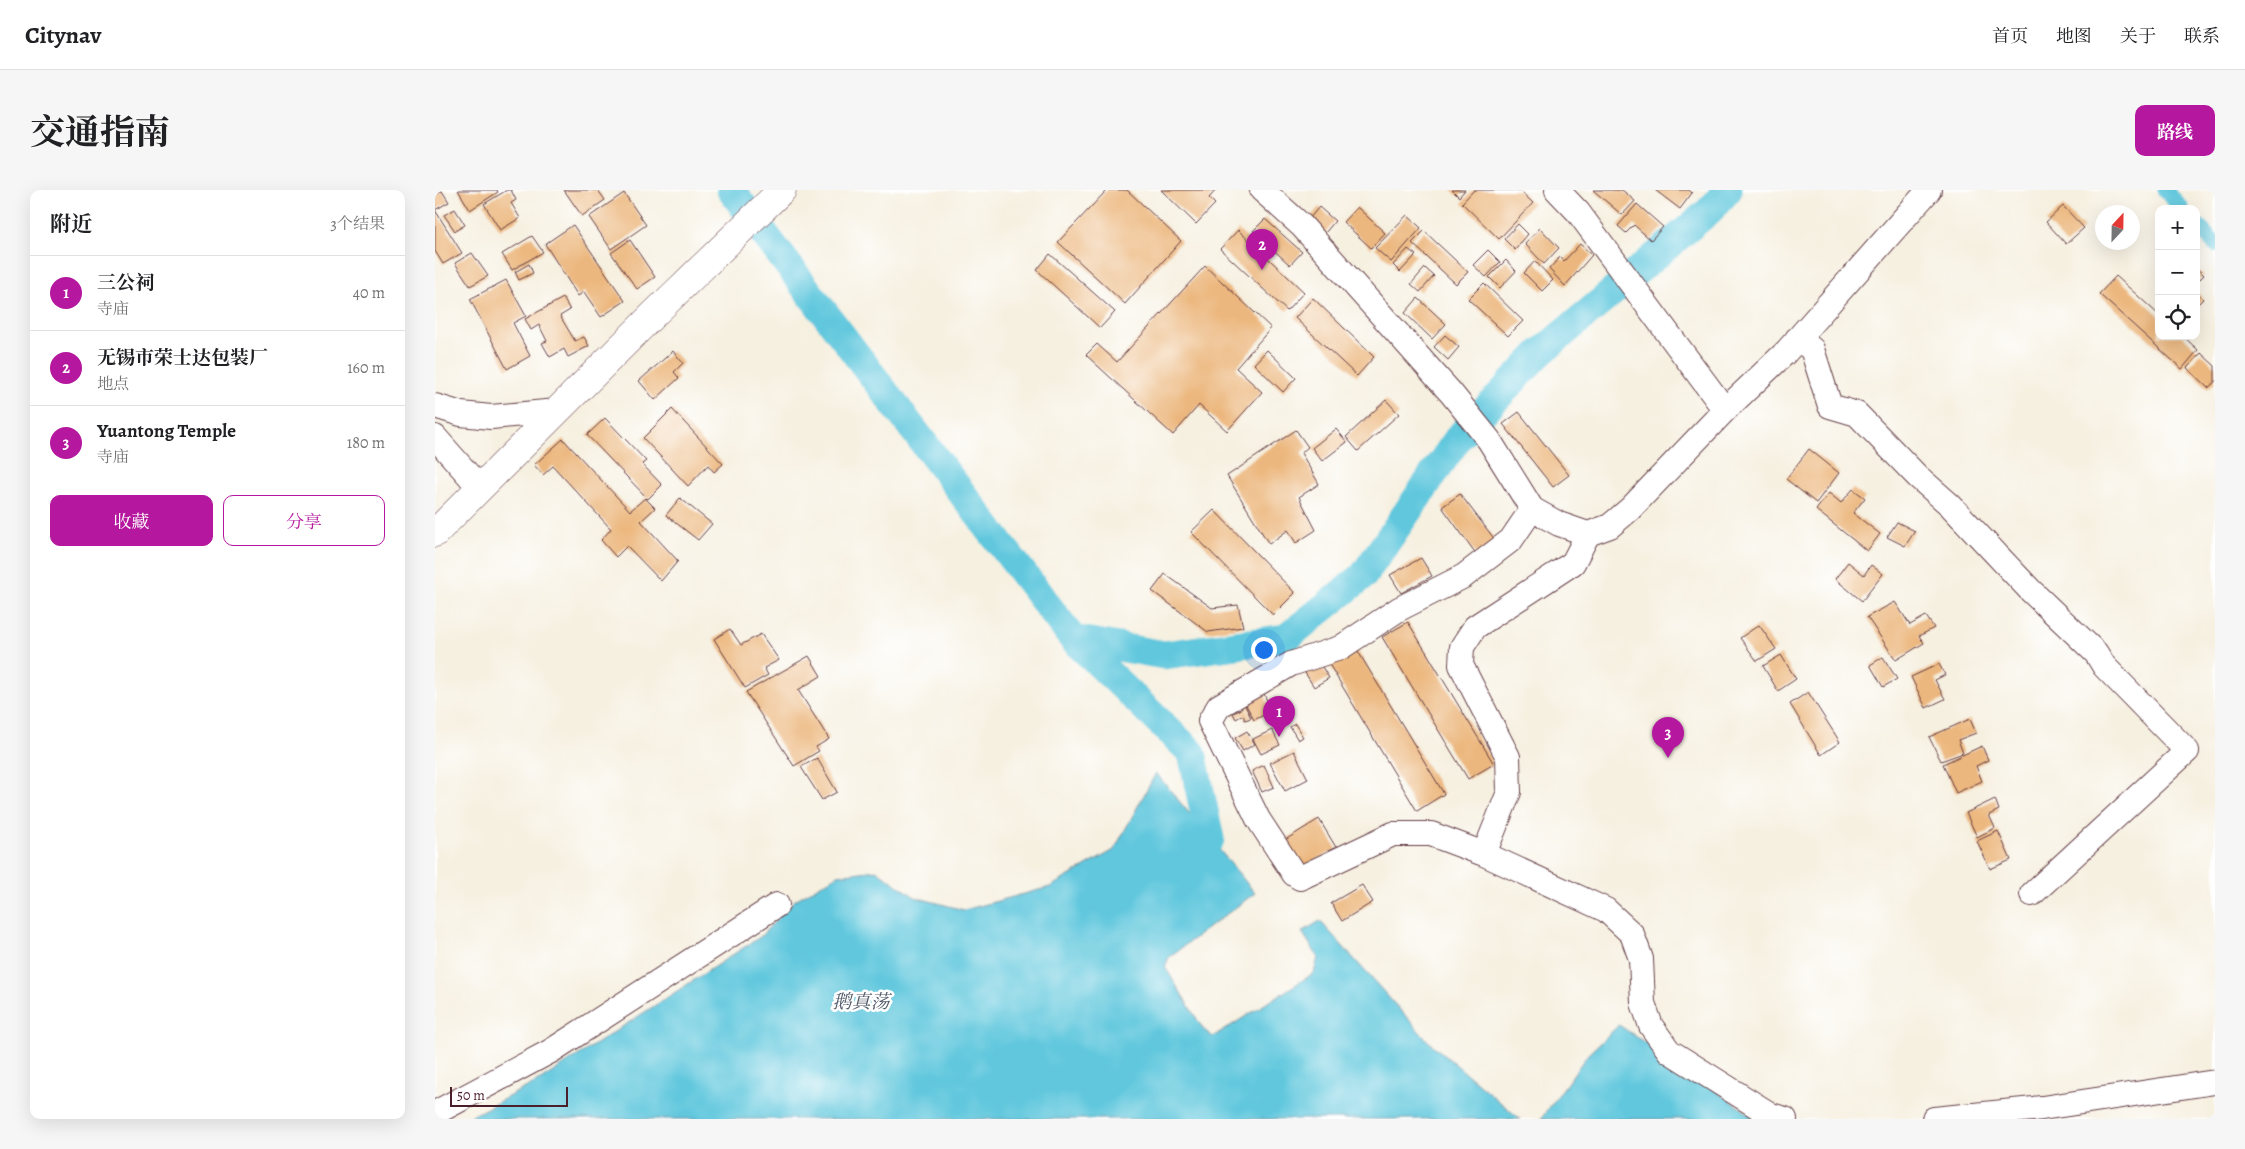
<!DOCTYPE html>
<html lang="zh">
<meta charset="utf-8">
<style>
body{margin:0;font-family:Alegreya,"Noto Serif SC",serif;background:#f6f6f6;color:#202124}
.controls{position:absolute;right:15px;top:15px;display:grid;overflow:hidden;border-radius:10px;box-shadow:0 5px 20px #0002}
.controls button{width:45px;height:45px;display:grid;place-items:center;padding:0;border:0;border-bottom:1px solid #e0e0e0;background:#fff;color:#202124;font:25px sans-serif}
.compass{position:absolute;left:1660px;top:15px;width:45px;height:45px;border-radius:50%;background:#fff;box-shadow:0 5px 20px #0002;rotate:22deg}
.scale{position:absolute;left:15px;bottom:12px;width:118px;box-sizing:border-box;padding-left:5px;border:2px solid #4a1f2b;border-top:0;font-size:14px;line-height:18px;white-space:nowrap;color:#4a1f2b;-webkit-text-stroke:4px #fff;paint-order:stroke}
.you{position:absolute;left:828px;top:459px;width:18px;height:18px;margin:-12px;border:4px solid #fff;border-radius:50%;background:#1a73e8;box-shadow:0 0 0 8px #1a73e833}
.badge{display:grid;place-items:center;width:32px;height:32px;border-radius:50%;background:#b5179e;color:#fff;font-size:16px;font-weight:700}
.pin{position:absolute;translate:-50% -41px;filter:drop-shadow(0 1px 2px #0008)}
.pin::after{content:'';position:absolute;top:26px;width:18px;height:15px;background:inherit;clip-path:polygon(0 0,100% 0,50% 100%)}
.list{margin:0;padding:0;list-style:none}
h2{display:flex;justify-content:space-between;align-items:center;height:65px;margin:0;padding:0 20px;font-size:21px}
h2 small{font-size:16px;font-weight:400;color:#757577}
.list li{display:grid;grid-template-columns:32px 1fr auto;gap:15px;align-items:center;box-sizing:border-box;height:75px;padding:0 20px;border-top:1px solid #e0e0e0}
.list b{display:block;font-size:19px;white-space:nowrap}
.list p{margin:0;font-size:16px;white-space:nowrap;color:#757577}
.list em{font-size:16px;font-style:normal;color:#757577}
.actions{display:flex;gap:10px;padding:15px 20px}
.actions a{flex:1;padding:11px 0;border:1px solid #b5179e;border-radius:10px;text-align:center;font-size:18px;color:#b5179e}
.actions .main{background:#b5179e;color:#fff}
.icon{flex:none;width:28px;height:28px;fill:none;stroke:currentColor;stroke-width:2;stroke-linecap:round;stroke-linejoin:round}
.map{position:relative;flex:none;width:1780px;height:929px;overflow:hidden;border-radius:10px}
header{display:flex;align-items:center;gap:30px;box-sizing:border-box;height:70px;padding:0 25px;background:#fff;border-bottom:1px solid #e0e0e0}
header strong{font-size:24px}
nav{display:flex;gap:28px;margin-inline-start:auto;font-size:18px}
.intro{display:flex;align-items:center;justify-content:space-between;box-sizing:border-box;height:120px;padding:0 30px}
h1{margin:0;font-size:35px}
.button{padding:12px 22px;border-radius:10px;background:#b5179e;color:#fff;font-size:18px;font-weight:700}
main{display:flex;gap:30px;padding:0 30px}
aside{flex:1;background:#fff;border-radius:10px;box-shadow:0 5px 20px #0002}
.map>svg:first-child{display:block}
.water{fill:#60c7dd;stroke:#557384}
.lines{fill:none;stroke-linecap:round;stroke-linejoin:round}
.canal{stroke:#60c7dd;stroke-width:16}
.river{stroke:#60c7dd;stroke-width:29}
.building{fill:#ecb77e}
.minor-casing{stroke:#643e46;stroke-width:26}
.major-casing{stroke:#643e46;stroke-width:29}
.minor{stroke:#fff;stroke-width:24}
.major{stroke:#fff;stroke-width:28}
.labels{text-anchor:middle;stroke-width:5;stroke-linejoin:round;paint-order:stroke}
.water-label{font-size:19px;font-style:italic;fill:#525a69;stroke:#fff}
</style>
<header>
<strong>Citynav</strong>
<nav><a>首页</a><a>地图</a><a>关于</a><a>联系</a></nav>
</header>
<div class="intro"><h1>交通指南</h1><a class="button">路线</a></div>
<main>
<aside>
<h2>附近<small>3个结果</small></h2>
<ul class="list">
<li><span class="badge">1</span><div><b>三公祠</b><p>寺庙</p></div><em>40 m</em></li>
<li><span class="badge">2</span><div><b>无锡市荣士达包装厂</b><p>地点</p></div><em>160 m</em></li>
<li><span class="badge">3</span><div><b>Yuantong Temple</b><p>寺庙</p></div><em>180 m</em></li>
</ul>
<div class="actions"><a class="main">收藏</a><a>分享</a></div>
</aside>
<div class="map">
<svg width="1780" height="929" viewBox="0 0 1780 929">
<rect width="100%" height="100%" fill="#fff"/>
<filter id="ink" filterUnits="userSpaceOnUse"><feTurbulence type="fractalNoise" baseFrequency=".02" numOctaves="2"/><feDisplacementMap in="SourceGraphic" scale="10" xChannelSelector="R" yChannelSelector="G"/><feConvolveMatrix kernelMatrix="1 2 1 2 8 2 1 2 1" color-interpolation-filters="sRGB"/></filter>
<filter id="wash" filterUnits="userSpaceOnUse"><feTurbulence type="fractalNoise" baseFrequency=".0096" numOctaves="4" result="noise"/><feDisplacementMap in="SourceGraphic" scale="20" xChannelSelector="R" yChannelSelector="G"/><feGaussianBlur stdDeviation="1.12" result="paint"/><feColorMatrix in="noise" values="0 0 0 0 0 0 0 0 0 0 0 0 0 0 0 0 0 1.4 0 .05"/><feComposite in="paint" operator="in"/></filter>
<g filter="url(#wash)">
<rect width="100%" height="100%" fill="#f6f0e0"/>
<path class="water" d="M721,583L820,703L734,767L730,777L768,839L778,847L879,783L883,767L867,742L885,731L993,851L1085,929H31L107,889L325,747L360,710L403,685L441,680L480,707L529,720L615,697L679,660Z
M1184,835L1322,929H1106L1153,864Z"/>
<g class="lines">
<path class="canal" d="M1730,0L1747,19
M1761,34L1780,54"/>
<path class="river" d="M296,0L638,449L757,563L775,649
M638,449L729,465L851,448L928,386L1024,247L1105,163L1274,21L1293,0"/>
</g>
<g id="blocks">
<path class="building" d="M23,0H62L63,2L35,20Z
M72,0H76L81,10L76,13L85,28L65,40L49,14Z
M129,0H163L170,10L147,26Z
M672,0H692L746,51L690,114L623,52Z
M726,0H781L774,8L780,14L761,34Z
M1017,0H1030L1024,7Z
M1039,0H1084L1098,13L1064,49L1027,13Z
M1158,0H1187L1200,11L1187,25Z
M1220,0H1254L1257,3L1245,19Z
M7,1L14,12L0,20L27,63L8,74L0,61V5Z
M189,3L211,35L176,59L154,27Z
M1202,14L1228,37L1216,50L1199,35L1191,43L1183,36Z
M1628,16L1649,38L1631,54L1611,32Z
M884,17L900,31L885,49L869,35Z
M922,17L950,43L936,58L908,32Z
M20,19L30,35L20,41L9,25Z
M972,25L986,38L956,72L940,58Z
M830,29L867,62L855,75L818,41Z
M1083,34L1093,44L1080,60L1069,49Z
M138,35L190,111L166,127L149,102L143,106L110,54Z
M1105,38L1124,58L1109,74L1090,54Z
M803,40L869,102L852,121L785,59Z
M989,41L1033,82L1021,94L977,53Z
M97,46L108,62L77,80L67,64Z
M195,50L220,87L202,99L176,63Z
M1145,54L1157,65L1130,96L1114,79L1125,67L1129,71Z
M973,59L981,65L965,82L958,75Z
M1053,60L1065,72L1051,87L1038,75Z
M37,63L53,86L35,96L20,73Z
M615,64L680,122L665,138L602,80Z
M1071,70L1081,81L1065,98L1054,87Z
M1100,71L1118,90L1107,101L1089,83Z
M94,74L98,83L84,90L80,82Z
M770,76L836,138L801,178L827,202L792,241L764,215L738,245L651,165L662,154L682,172Z
M990,78L999,86L985,102L976,94Z
M1761,78L1769,85L1761,93Z
M1681,86L1724,125V146H1748L1763,160L1747,179L1664,104Z
M71,90L91,126L78,133L95,166L72,179L35,109Z
M1049,93L1088,131L1073,146L1033,109Z
M1761,101L1768,109L1761,116Z
M128,108L135,120L125,126L140,151L149,147L154,156L133,167L129,159L115,167L107,153L112,151L104,135L96,140L90,129Z
M878,108L939,167L922,186L860,128Z
M983,108L1011,134L997,149L970,123Z
M1010,145L1024,157L1013,170L999,157Z
M832,160L861,188L848,202L819,174Z
M238,161L248,173L239,182L244,188L220,210L204,191Z
M1766,163L1780,176V192L1773,198L1752,178Z
M951,210L964,224L923,261L911,247Z
M237,219L288,274L279,282L273,275L253,296L208,248Z
M1084,222L1134,285L1118,297L1068,234Z
M170,228L211,271L207,274L227,295L213,309L152,245Z
M901,239L912,252L887,271L877,258Z
M861,240L873,257L866,263L884,294L864,307L881,340L861,353L853,340L834,354L792,286Z
M128,249L195,321L210,308L220,318L206,331L243,371L226,391L192,356L181,367L166,350L176,339L118,276L108,285L99,275Z
M1374,259L1404,283L1381,313L1351,289Z
M1418,299L1430,308L1418,323L1445,344L1432,361L1381,320L1394,303L1406,313Z
M1025,304L1061,351L1042,365L1007,317Z
M245,308L277,334L263,350L231,325Z
M779,320L860,403L838,425L756,342Z
M1462,332L1480,341L1470,356L1452,347Z
M986,368L997,386L966,403L955,385Z
M1413,372L1429,385L1436,375L1448,384L1427,411L1400,389Z
M730,384L777,418L803,415L808,437L773,442L717,401Z
M1460,412L1475,435L1491,426L1499,438L1484,446L1489,453L1461,470L1432,427Z
M973,432L1059,574L1033,589L947,447Z
M1324,435L1341,459L1322,471L1305,448Z
M295,439L306,455L326,444L344,470L329,478L333,485L310,498L279,449Z
M921,458L1009,604L982,621L894,474Z
M1346,465L1361,489L1343,501L1328,476Z
M374,466L386,486L363,500L394,549L381,557L384,561L359,576L311,502Z
M1448,467L1462,489L1448,497L1435,475Z
M882,469L894,488L879,497L867,478Z
M1504,474L1510,485L1500,490L1510,509L1491,518L1476,487Z
M827,500L837,521L819,530L808,509Z
M1373,502L1405,552L1386,565L1355,514Z
M807,509L816,528L810,530L808,525L801,529L798,523L805,520L801,512Z
M1535,529L1541,543L1523,550L1528,563L1506,571L1494,547Z
M860,534L868,547L863,550L855,537Z
M837,540L845,555L826,564L818,549Z
M812,541L820,554L808,561L800,548Z
M1547,556L1553,570L1541,576L1547,591L1521,603L1508,574Z
M859,561L873,589L850,601L835,573Z
M382,568L402,602L387,610L366,577Z
M829,575L839,597L827,602L817,581Z
M1560,609L1564,620L1554,625L1560,638L1542,647L1531,623Z
M884,629L902,659L866,678L850,650Z
M1563,641L1576,670L1555,679L1542,651Z
M927,695L938,712L907,731L896,713Z"/>
</g>
</g>
<g filter="url(#ink)">
<use href="#blocks" fill-opacity="0" stroke="#643e46" stroke-width="1"/>
<g class="lines">
<g class="minor-casing">
<path id="minor" d="M827,0L867,36L1016,203L1054,250L1097,319L1124,334L1153,344L1175,336L1195,319L1290,220L1351,162L1494,0
M1122,0L1143,22L1290,220
M1362,149L1377,159L1395,216L1422,224L1482,286L1515,315L1596,401L1661,463L1669,476L1752,561L1597,704
M0,216L26,224L56,227L122,221
M0,247L45,298
M1097,319L1076,350L1029,386L964,419L905,458L856,474L784,516L775,531L823,629L859,684L865,688L958,644H996L1049,664L1171,720L1197,744L1206,769L1208,813L1216,836L1234,861L1336,925L1350,929
M1049,664L1074,602L1073,567L1026,475L1027,457L1040,437L1138,373L1153,344
M0,923L116,861L342,715
M1499,929L1607,918L1780,892"/>
</g>
<g class="major-casing">
<path id="major" d="M0,343L219,124L347,0"/>
</g>
<use href="#minor" class="minor"/>
<use href="#major" class="major"/>
</g>
</g>
<g class="labels">
<g class="water-label">
<text x="426" y="818">鹅真荡</text>
</g>
</g>
</svg>
<div class="controls">
<button>+</button>
<button>−</button>
<button><svg class="icon" aria-label="locate" viewBox="0 0 24 24"><circle cx="12" cy="12" r="6"/><path d="M12 2v4M12 18v4M2 12h4M18 12h4"/></svg></button>
</div>
<svg class="compass" viewBox="-18 -18 36 36"><path d="M0-13l5 13h-10z" fill="#e53935"/><path d="M0 13l5-13h-10z" fill="#757577"/></svg>
<div class="scale">50 m</div>
<div class="you"></div>
<div class="pin badge" style="left:844px;top:547px">1</div>
<div class="pin badge" style="left:827px;top:80px">2</div>
<div class="pin badge" style="left:1233px;top:568px">3</div>
</div>
</main>
